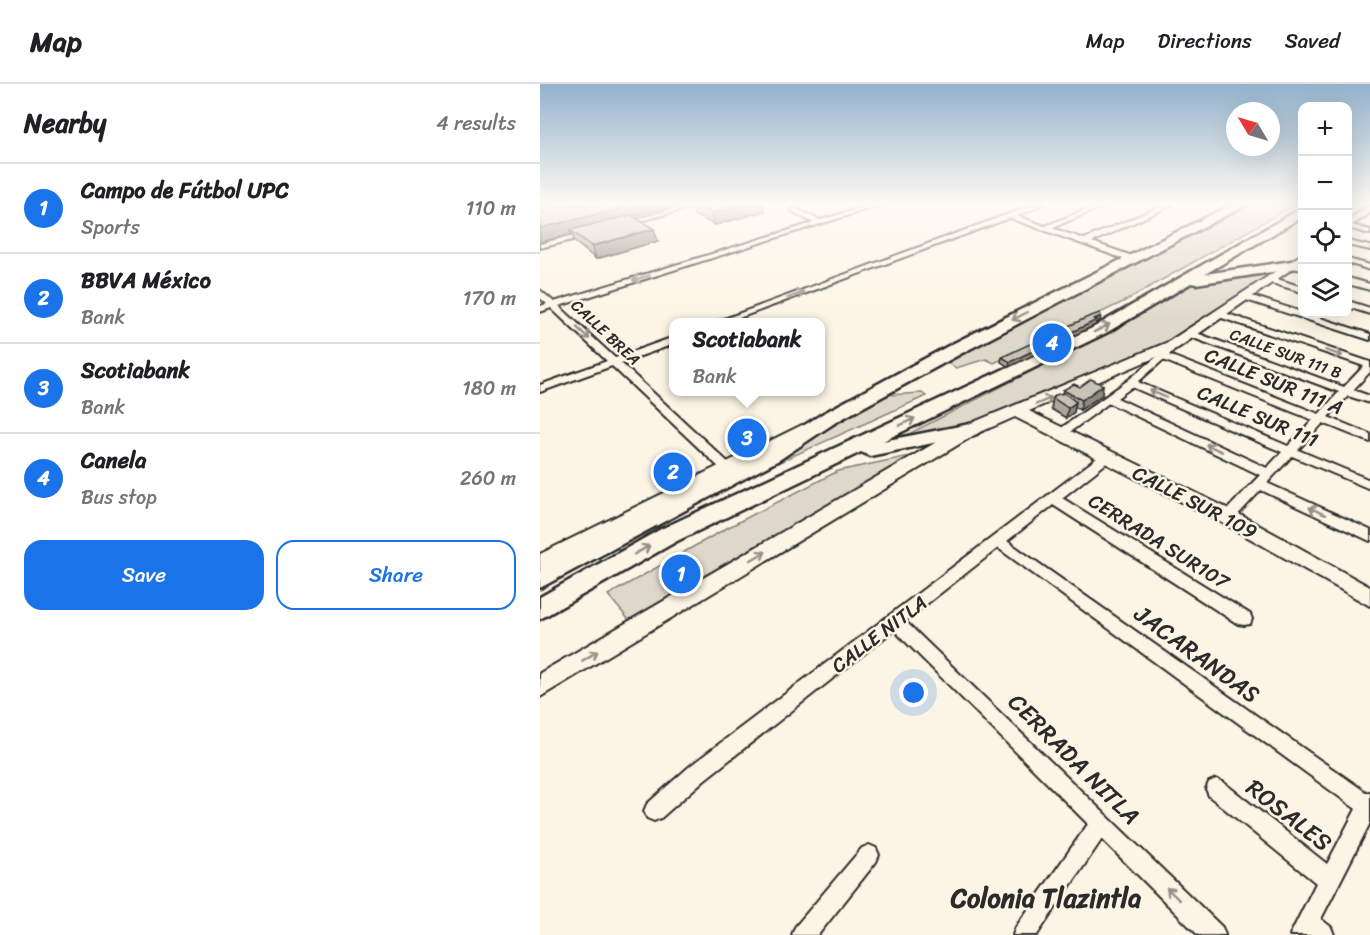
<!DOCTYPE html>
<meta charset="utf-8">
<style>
body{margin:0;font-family:Sriracha,sans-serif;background:#f6f6f6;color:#202124}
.controls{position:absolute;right:18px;top:18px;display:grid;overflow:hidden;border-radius:12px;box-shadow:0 6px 24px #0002}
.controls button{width:54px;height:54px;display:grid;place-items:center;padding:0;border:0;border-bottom:2px solid #e0e0e0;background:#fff;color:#202124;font:30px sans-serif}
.compass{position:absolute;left:686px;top:18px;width:54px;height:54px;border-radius:50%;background:#fff;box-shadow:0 6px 24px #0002;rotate:308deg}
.you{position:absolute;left:374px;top:609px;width:21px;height:21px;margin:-15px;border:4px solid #fff;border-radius:50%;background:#1a73e8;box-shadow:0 0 0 9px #1a73e833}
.badge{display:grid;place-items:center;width:39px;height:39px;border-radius:50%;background:#1a73e8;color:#fff;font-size:20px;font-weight:700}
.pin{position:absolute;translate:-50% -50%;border:3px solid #fff;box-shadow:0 2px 6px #0006}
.popup{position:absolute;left:129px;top:234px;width:156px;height:78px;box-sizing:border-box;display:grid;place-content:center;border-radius:12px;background:#fff;filter:drop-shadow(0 2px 4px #0005);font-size:20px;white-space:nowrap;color:#757577}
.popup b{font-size:22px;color:#202124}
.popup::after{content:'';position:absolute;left:50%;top:100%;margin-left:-12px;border:12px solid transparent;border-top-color:#fff}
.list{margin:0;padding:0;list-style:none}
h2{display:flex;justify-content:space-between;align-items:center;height:78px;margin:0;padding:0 24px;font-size:26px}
h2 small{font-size:20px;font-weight:400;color:#757577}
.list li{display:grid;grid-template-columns:39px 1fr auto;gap:18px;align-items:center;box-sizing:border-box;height:90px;padding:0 24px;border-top:2px solid #e0e0e0}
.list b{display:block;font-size:22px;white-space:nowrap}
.list p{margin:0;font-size:20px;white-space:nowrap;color:#757577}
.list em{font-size:20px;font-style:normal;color:#757577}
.actions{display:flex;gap:12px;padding:18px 24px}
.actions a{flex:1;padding:14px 0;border:2px solid #1a73e8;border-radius:18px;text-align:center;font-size:21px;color:#1a73e8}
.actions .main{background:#1a73e8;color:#fff}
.icon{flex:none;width:33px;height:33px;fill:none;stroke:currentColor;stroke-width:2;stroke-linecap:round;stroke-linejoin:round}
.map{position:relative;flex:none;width:830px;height:851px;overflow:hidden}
header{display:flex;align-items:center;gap:36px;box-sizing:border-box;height:84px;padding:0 30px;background:#fff;border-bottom:2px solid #e0e0e0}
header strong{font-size:28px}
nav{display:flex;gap:33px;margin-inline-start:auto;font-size:21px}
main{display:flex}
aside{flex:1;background:#fff}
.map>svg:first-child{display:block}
.green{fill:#ded8ca;stroke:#84827a;stroke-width:1.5}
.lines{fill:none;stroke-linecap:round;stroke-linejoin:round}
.street-casing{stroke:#2b2b2b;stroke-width:4}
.secondary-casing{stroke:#2b2b2b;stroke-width:4}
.primary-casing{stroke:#2b2b2b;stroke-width:5}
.street{fill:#fcf5e5;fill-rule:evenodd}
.secondary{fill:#fcf5e5;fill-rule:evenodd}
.primary{fill:#fcf5e5;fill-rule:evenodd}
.wall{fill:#aca89d;stroke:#2b2b2b;stroke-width:1.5}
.shaded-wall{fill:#8c8880;stroke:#2b2b2b;stroke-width:1.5}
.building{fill:#c8c3b7;stroke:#2b2b2b;stroke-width:1.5}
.oneway{stroke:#949088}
.labels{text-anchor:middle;stroke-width:5;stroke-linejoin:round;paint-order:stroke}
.far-street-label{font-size:16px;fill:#2b2b2b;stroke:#fcf5e5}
.street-label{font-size:20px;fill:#2b2b2b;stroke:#fcf5e5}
.near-street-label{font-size:24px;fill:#2b2b2b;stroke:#fcf5e5}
.near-neighbourhood-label{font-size:26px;font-weight:bold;fill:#2b2b2b;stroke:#fcf5e5}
</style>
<header>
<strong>Map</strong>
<nav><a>Map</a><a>Directions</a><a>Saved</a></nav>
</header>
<main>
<aside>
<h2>Nearby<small>4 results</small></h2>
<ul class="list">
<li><span class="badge">1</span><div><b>Campo de Fútbol UPC</b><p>Sports</p></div><em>110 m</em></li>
<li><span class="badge">2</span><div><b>BBVA México</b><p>Bank</p></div><em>170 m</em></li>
<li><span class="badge">3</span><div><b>Scotiabank</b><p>Bank</p></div><em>180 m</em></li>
<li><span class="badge">4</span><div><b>Canela</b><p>Bus stop</p></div><em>260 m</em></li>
</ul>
<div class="actions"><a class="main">Save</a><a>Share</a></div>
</aside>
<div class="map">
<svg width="830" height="851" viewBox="0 0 830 851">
<rect width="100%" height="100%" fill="#fcf5e5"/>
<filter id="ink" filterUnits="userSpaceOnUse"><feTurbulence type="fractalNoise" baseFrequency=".0167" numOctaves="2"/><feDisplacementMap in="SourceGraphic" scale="12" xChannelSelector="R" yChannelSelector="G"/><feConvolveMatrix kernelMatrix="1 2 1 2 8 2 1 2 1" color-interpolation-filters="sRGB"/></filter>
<g filter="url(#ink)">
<path class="green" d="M706,121H754L583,218L454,279L446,275L416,284L404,276Z
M741,187L629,260L435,339L363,353L589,237L657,198Z
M382,309L386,312L195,398L347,311Z
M388,368L93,541L68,511L185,445L298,387Z"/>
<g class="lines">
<g class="street-casing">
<path id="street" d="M148,121H159L82,142L78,140Z
M331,121H341L19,222L75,274L134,253V260L81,279L192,382L194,385L192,388H184L72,282L0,308V301L67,277L11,224L0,228V222L7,220L0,214V206L14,218L273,139L252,127V125H256L280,136Z
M493,121H502L477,132L505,142L557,121H566L512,144L544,155L624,121H632L552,158L598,174V178H592L470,134L188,238H176Z
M808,140L830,146V150L808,144Z
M49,147H52V151L0,164V160Z
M808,157L830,162V166L808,161Z
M808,175L830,181V186L808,179Z
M749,179L762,182V186L749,183Z
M731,193L762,203V208L728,198V194Z
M808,194L830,200V206L808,200Z
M703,211H709L830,250V256L703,215Z
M808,217L830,224V230L808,223Z
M679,227L830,278V288L813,306L830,312V319L808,312L788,333L830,350V358L783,339L758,366L830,396V405L752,372L727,399L830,446V457L721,406L693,436H683L681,433L683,430L720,391L569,319L523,353H515L513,350L587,297L629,263L634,266L629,271L779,330L799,308L648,252V248L651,247L804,303L824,282L676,232V228ZM623,276L773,336L748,362L598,298ZM592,303L742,368L727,384L577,314Z
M565,370L571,374L569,377L522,414L710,530L712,535L710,540L704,541L698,540L513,421L467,457L827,709L830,708V739L781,835L791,843L794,851H750L776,799L669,712L666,705L669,698L676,695L683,698L787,780L816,725L458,464L365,537L682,843L685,851H658L562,755L497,851H473L476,843L548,740L354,546L164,696L121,734L114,737L107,734L104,727L107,720L150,682L561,371Z
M329,761L336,764L339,771L336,778L278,851H252L255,843L322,764Z"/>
</g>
<g class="secondary-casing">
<path id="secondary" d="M830,121V129L808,144V136Z
M762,170V178L638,264L489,327L695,428L830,503V522L681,438L475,333L436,350L0,613V589L424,342L628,258Z
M262,341L268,342L271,346L268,350L0,487V470Z"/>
</g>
<g class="primary-casing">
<path id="primary" d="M691,121H706L424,268L296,338L239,376L0,504V484L225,366L282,330L412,260Z
M762,124V133L665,190L752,177L757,178V184L656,200L651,199L566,249L343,357L430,340L440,346L437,350L330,372L321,368L137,457L0,535V513L121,445L554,243Z"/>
</g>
<use href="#street" class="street"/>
<use href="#secondary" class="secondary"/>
<use href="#primary" class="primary"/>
</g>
<path class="wall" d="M0,121H138L92,132L118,157L56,175L35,158L32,150L0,158Z
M151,121H223L225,127L175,141L154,131Z
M560,237L556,239V241L469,283L461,278L462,273Z
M523,306L562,311L540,326L535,323L534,328L526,334L511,325L513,314L522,309Z"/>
<path class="shaded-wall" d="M84,121H138L30,146L32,150L0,158V144Z
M203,121H223L225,127L175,141L172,129Z
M114,145L118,157L56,175L52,162Z
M561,232L560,237L556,239V241L469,283L470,278Z
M563,301L562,311L540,326L542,316Z
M536,318L534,328L526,334L528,324Z"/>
<path class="building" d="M0,121H84L76,123L80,125L0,144V126L5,129L0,124Z
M154,121H203L172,129Z
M91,131L114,145L52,162L30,146Z
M560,229L561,232L554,235L557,236L470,278L462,273L548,233Z
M551,295L563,301L542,316L523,306L534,300L540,303Z
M524,309L536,318L528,324L513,314L515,311Z"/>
<defs><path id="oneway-shaft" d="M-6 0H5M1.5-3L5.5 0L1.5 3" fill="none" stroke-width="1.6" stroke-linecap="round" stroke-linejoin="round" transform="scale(1.5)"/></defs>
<g class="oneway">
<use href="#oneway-shaft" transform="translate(101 194) rotate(163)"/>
<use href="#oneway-shaft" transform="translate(256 211) rotate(-20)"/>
<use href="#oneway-shaft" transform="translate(480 232) rotate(153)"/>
<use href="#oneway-shaft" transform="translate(562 244) rotate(-27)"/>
<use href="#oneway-shaft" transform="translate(43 249) rotate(43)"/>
<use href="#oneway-shaft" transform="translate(794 269) rotate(19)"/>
<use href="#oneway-shaft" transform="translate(618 310) rotate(-156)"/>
<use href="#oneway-shaft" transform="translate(504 317) rotate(-23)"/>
<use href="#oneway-shaft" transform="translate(367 338) rotate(-26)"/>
<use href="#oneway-shaft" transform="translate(674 364) rotate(-155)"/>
<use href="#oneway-shaft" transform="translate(777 427) rotate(-155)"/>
<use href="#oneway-shaft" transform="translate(102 466) rotate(-29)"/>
<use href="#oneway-shaft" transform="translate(218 472) rotate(-30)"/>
<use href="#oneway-shaft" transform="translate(50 572) rotate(-31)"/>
<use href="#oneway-shaft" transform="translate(633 810) rotate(-136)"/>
</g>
</g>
<linearGradient id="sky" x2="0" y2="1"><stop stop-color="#93b2cd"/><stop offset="0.5" stop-color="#fefaf3"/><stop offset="1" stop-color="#fefaf3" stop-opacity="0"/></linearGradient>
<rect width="830" height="240" fill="url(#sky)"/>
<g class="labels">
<g class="far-street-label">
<text transform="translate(66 248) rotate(43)" y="6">CALLE BREA</text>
<text transform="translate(746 269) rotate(20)" y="6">CALLE SUR 111 B</text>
</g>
<g class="street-label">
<text transform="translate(734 297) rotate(22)" y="7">CALLE SUR 111 A</text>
<text transform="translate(718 332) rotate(23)" y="7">CALLE SUR 111</text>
<text transform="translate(655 418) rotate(27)" y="7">CALLE SUR 109</text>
<text transform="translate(619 457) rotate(32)" y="7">CERRADA SUR107</text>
<text transform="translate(339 550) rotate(-37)" y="7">CALLE NITLA</text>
</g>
<g class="near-street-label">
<text transform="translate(657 570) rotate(36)" y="8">JACARANDAS</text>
<text transform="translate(534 675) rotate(45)" y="8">CERRADA NITLA</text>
<text transform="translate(749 731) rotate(38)" y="8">ROSALES</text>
</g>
<g class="near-neighbourhood-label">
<text x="506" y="823">Colonia Tlazintla</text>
</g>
</g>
</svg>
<div class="controls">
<button>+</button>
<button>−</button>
<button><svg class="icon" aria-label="locate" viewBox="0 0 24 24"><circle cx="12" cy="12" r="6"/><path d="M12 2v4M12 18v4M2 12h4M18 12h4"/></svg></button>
<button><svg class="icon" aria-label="layers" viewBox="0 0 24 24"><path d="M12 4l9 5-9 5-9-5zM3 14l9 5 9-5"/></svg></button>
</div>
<svg class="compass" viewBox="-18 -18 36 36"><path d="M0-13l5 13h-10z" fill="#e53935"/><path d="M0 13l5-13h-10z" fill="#757577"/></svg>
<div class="you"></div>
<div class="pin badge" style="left:141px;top:490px">1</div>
<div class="pin badge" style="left:133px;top:388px">2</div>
<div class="pin badge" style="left:207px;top:354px">3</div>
<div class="popup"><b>Scotiabank</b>Bank</div>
<div class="pin badge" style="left:512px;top:259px">4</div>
</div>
</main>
